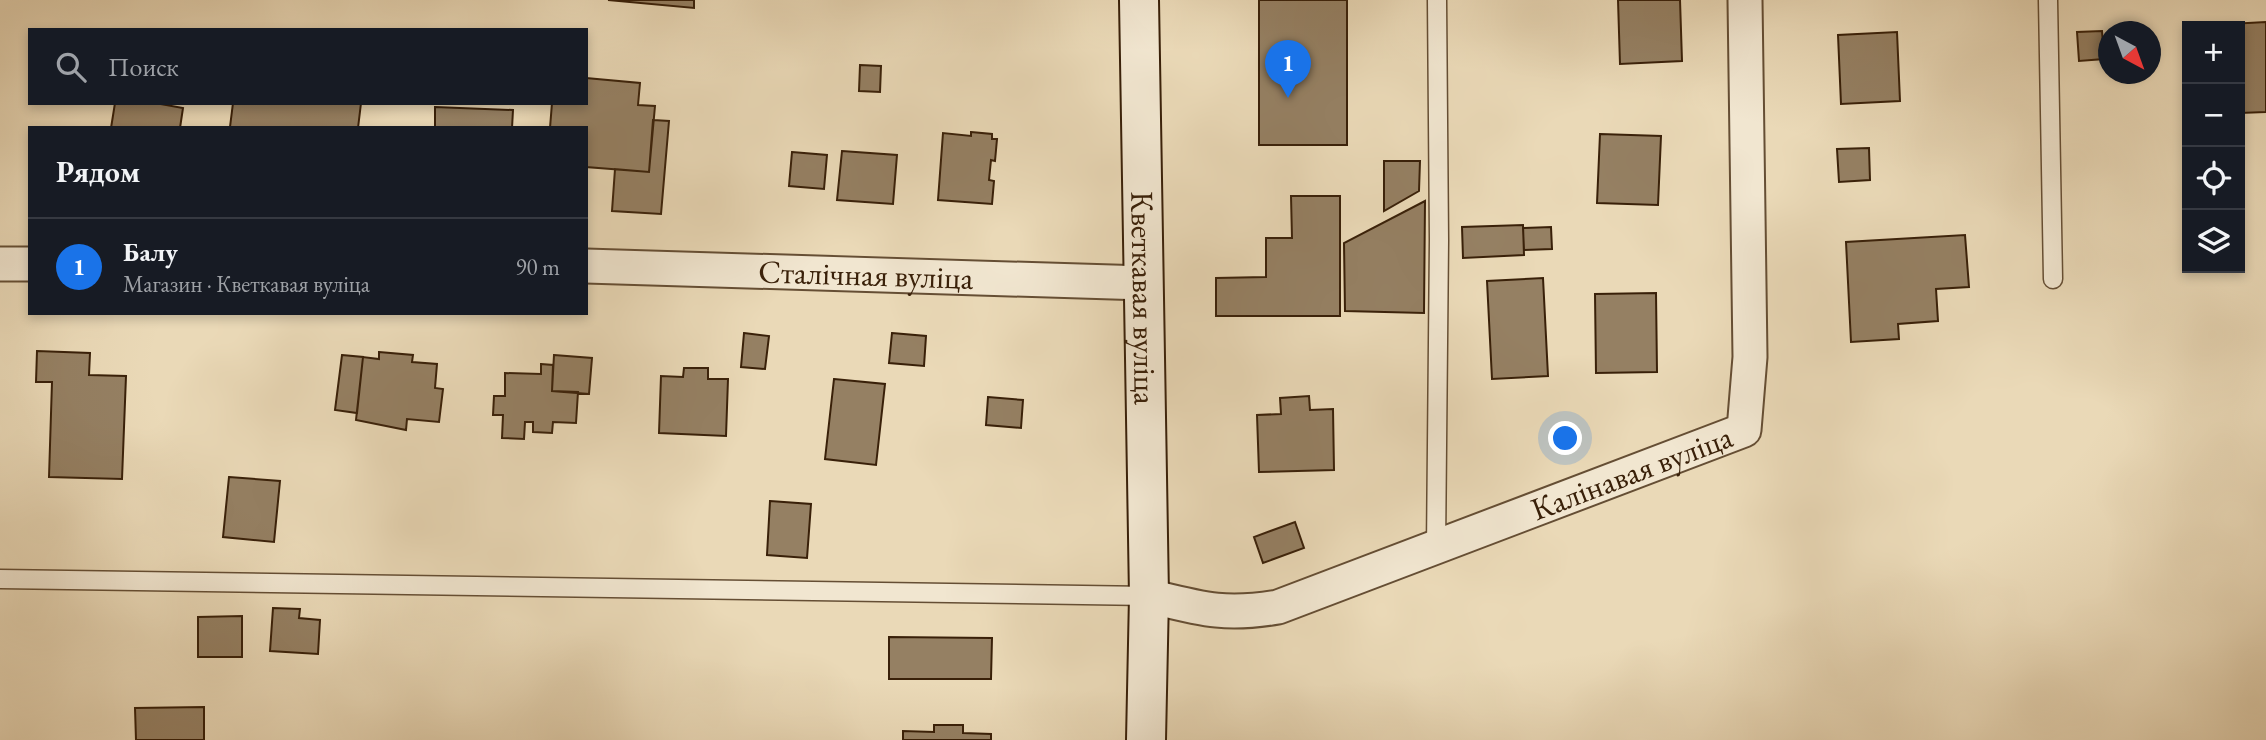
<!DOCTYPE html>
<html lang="ru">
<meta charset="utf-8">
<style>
body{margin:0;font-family:"EB Garamond",serif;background:#242831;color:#f1f3f6}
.controls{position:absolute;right:21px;top:21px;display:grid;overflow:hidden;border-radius:0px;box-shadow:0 4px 10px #0003}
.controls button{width:63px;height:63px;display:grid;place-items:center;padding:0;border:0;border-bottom:2px solid #363941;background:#171b24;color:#f1f3f6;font:35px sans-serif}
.compass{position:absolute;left:2098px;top:21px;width:63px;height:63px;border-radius:50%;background:#171b24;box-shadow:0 4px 10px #0003;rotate:139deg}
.you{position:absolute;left:1566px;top:439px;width:24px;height:24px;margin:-18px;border:5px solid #fff;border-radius:50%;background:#1a73e8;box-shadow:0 0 0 10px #1a73e833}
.badge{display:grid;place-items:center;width:46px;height:46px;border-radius:50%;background:#1a73e8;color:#fff;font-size:23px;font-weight:700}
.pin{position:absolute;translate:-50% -58px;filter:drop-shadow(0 2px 4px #0008)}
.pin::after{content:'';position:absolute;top:37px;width:24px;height:21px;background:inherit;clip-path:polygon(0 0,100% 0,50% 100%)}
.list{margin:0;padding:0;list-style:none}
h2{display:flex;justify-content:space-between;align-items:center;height:91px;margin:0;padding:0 28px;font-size:30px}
h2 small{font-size:23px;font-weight:400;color:#9ea1a6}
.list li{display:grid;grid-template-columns:46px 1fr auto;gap:21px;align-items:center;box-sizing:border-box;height:98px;padding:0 28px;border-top:2px solid #363941}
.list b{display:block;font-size:26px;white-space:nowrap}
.list p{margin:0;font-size:23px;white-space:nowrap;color:#9ea1a6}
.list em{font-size:23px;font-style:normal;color:#9ea1a6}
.icon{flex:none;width:38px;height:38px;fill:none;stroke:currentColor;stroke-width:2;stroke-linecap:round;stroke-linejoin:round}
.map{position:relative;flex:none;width:2266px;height:740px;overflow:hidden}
.search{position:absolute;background:#171b24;box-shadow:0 4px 10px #0003;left:28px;top:28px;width:560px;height:77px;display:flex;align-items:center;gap:18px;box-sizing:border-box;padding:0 24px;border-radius:0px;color:#9ea1a6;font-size:26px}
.panel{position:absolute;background:#171b24;box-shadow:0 4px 10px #0003;left:28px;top:126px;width:560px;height:189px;border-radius:0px}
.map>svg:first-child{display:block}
.building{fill:#958063;stroke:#392009;stroke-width:2}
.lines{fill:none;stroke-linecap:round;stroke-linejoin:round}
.lane-casing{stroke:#654e34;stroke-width:21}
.street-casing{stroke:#654e34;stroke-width:37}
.secondary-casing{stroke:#392009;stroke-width:42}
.lane{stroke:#f1e6d0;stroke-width:18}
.street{stroke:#f1e6d0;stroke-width:33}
.secondary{stroke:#f1e6d0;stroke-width:38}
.labels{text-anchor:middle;stroke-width:6;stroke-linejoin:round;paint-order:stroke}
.street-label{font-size:32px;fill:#392009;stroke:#f1e6d0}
</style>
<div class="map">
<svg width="2266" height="740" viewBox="0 0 2266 740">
<rect width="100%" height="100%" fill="#ead9b7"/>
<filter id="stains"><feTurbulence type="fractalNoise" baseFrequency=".00286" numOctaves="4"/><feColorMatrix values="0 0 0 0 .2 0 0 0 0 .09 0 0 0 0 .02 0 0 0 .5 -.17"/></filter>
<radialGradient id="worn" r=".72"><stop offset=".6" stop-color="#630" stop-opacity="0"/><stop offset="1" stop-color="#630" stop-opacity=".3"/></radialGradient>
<path class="building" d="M608,0H694V8Z
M1259,0H1347V145H1259Z
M1618,0H1680L1682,61L1620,64Z
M2266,22V112L2240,113V26L2211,25Z
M2102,31L2104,59L2079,61L2077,32Z
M1897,32L1900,101L1841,104L1838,35Z
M860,65L881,66L880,92L859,91Z
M586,78L640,83L638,105L655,106L649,172L586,167V128H550L552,103H586Z
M115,103H155L183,108L180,128H111Z
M233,103H361L358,128L230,127Z
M435,107L513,110L512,128H435Z
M653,120L669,121L661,214L612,211L615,169L649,172Z
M971,132L992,134V139H997L995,161L991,160L989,180L994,181L992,204L938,200L943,133L971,136Z
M1600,134L1661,136L1658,205L1597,203Z
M1869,148L1870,180L1839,182L1837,149Z
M842,151L897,155L893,204L837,200Z
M792,152L827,155L824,189L789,186Z
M1384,161H1420L1419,191L1384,211Z
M1291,196H1340V316H1216V278L1266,277V238H1292Z
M1425,201L1424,313L1345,311L1344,243Z
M1523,225L1524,255L1463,258L1462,227Z
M1551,227L1552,249L1524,250L1523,228Z
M1965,235L1969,287L1936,289L1938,321L1898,324L1899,339L1851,342L1846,242Z
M1543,278L1548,376L1492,379L1487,281Z
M1656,293L1657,372L1596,373L1595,294Z
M744,333L769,336L765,369L741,367Z
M892,333L926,336L924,366L889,363Z
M37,351L90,353L89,375L126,376L122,479L49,477L52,382H36Z
M379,352L413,355L412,362L437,364L435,388L443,389L439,422L407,419L406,430L356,420L363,357L379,359Z
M342,355L363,357L357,413L335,410Z
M554,355L592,358L589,394L552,391Z
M541,364L553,365L552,391L578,392L576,423L553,422L552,433L533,432V422H525L524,439L502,438L503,415H493L494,396H505V373L541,374Z
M684,368H708V379H728L726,436L659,433L661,376L683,377Z
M834,379L885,384L876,465L825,459Z
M1309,396L1310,410L1333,409L1334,470L1259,472L1257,415L1281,414L1280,398Z
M988,397L1023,400L1021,428L986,425Z
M229,477L280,481L274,542L223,537Z
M770,501L811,504L807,558L767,555Z
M1295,522L1304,548L1263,563L1254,537Z
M273,608L300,609L299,618L320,620L318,654L270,651Z
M242,616V657H198V617Z
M889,637L992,638L991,679H889Z
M204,707V740H136L135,708Z
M934,725H963V733L991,734V740H903V731L934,732Z"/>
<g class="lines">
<g class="lane-casing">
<path id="lane" d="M2048,0L2053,279
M1436,548L1439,240L1437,0
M0,579L1149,596"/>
</g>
<g class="street-casing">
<g id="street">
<path d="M0,264H30"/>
<path id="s1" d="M586,266L1145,283"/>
<path id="s2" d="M1149,596C1202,609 1224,616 1278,607L1744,430L1750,357L1745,0"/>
</g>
</g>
<g class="secondary-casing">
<g id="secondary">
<path id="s3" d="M1139,0L1149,596L1146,740"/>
</g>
</g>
<use href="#lane" class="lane"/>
<use href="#street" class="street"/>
<use href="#secondary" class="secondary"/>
</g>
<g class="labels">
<g class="street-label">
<text dy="11" stroke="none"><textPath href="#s1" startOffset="280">Сталічная вуліца</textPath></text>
<text dy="11" stroke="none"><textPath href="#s3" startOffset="298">Кветкавая вуліца</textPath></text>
<text dy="11" stroke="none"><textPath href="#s2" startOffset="509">Калінавая вуліца</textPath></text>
</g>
</g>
<rect width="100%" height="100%" filter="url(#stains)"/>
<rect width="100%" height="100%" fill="url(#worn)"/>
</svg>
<div class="controls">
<button>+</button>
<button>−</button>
<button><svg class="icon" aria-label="locate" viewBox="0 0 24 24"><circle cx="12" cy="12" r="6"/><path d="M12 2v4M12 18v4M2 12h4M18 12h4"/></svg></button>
<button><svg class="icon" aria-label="layers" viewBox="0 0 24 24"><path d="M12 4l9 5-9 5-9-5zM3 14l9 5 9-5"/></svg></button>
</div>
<svg class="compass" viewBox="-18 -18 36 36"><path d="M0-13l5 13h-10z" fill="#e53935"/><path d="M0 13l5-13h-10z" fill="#9ea1a6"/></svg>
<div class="you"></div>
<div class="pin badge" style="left:1288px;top:98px">1</div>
<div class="search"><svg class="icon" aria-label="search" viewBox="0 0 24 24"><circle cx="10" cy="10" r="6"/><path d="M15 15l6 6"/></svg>Поиск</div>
<section class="panel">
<h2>Рядом<small></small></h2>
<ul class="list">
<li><span class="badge">1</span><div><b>Балу</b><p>Магазин · Кветкавая вуліца</p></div><em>90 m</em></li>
</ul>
</section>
</div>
